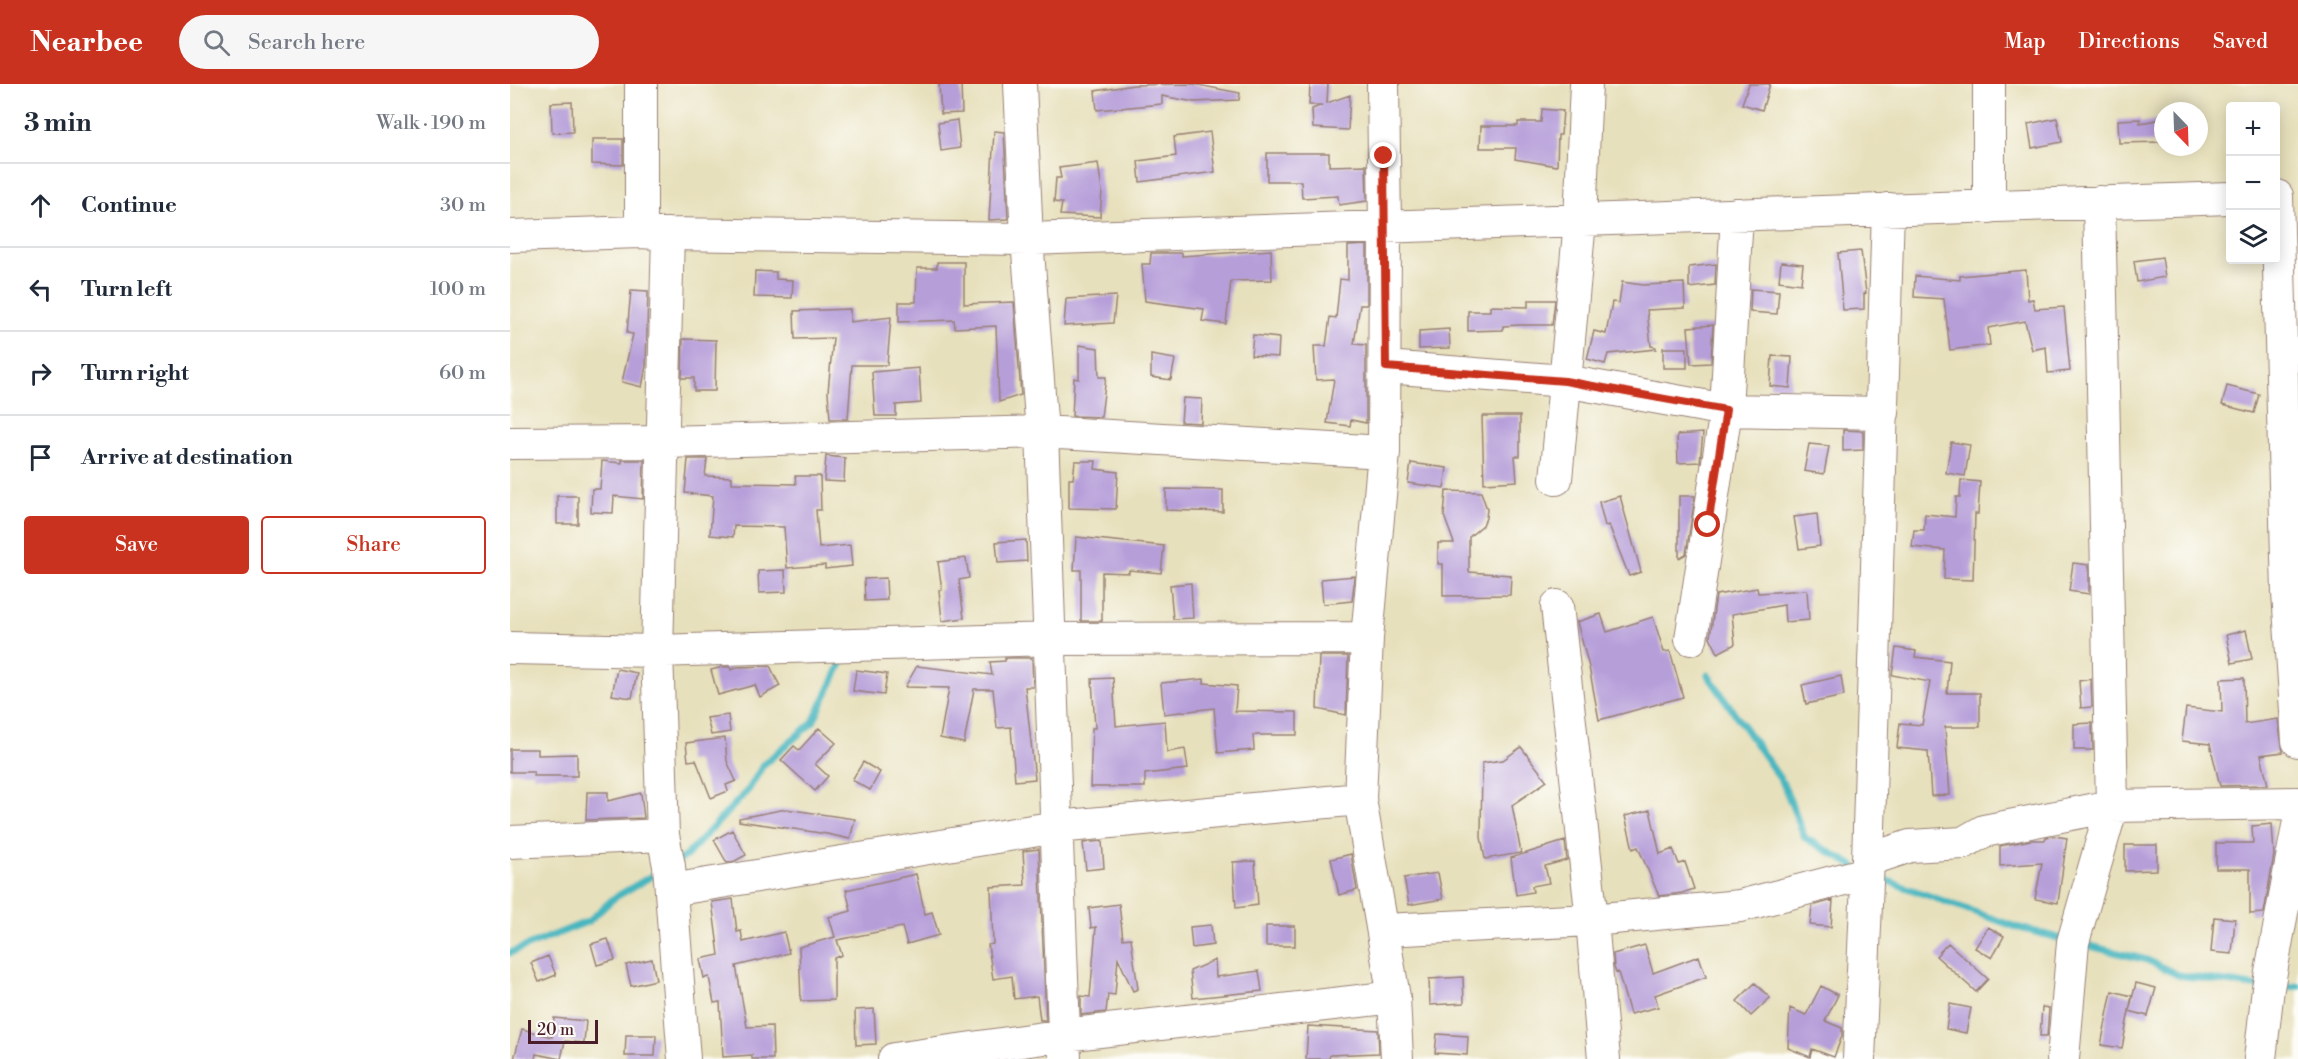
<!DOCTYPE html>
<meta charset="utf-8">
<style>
body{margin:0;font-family:"Libre Bodoni",serif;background:#f6f6f7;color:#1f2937}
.controls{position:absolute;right:18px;top:18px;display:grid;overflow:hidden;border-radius:6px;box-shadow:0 3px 15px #0003}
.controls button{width:54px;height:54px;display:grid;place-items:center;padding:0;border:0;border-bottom:2px solid #e0e1e3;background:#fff;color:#1f2937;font:30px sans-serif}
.compass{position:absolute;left:1644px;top:18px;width:54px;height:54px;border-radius:50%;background:#fff;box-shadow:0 3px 15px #0003;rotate:157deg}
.scale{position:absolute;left:18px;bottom:15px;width:70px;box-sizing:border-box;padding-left:6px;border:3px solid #4a1f2b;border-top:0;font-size:16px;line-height:21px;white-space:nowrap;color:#4a1f2b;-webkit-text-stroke:4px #fdfcf7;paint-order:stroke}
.stop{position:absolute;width:18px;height:18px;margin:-14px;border:4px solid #c8321e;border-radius:50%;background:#fff}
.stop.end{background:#c8321e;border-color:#fff;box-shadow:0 2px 6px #0008}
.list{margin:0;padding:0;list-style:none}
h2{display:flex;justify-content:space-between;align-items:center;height:78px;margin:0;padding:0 24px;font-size:26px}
h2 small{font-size:20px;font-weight:400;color:#747a83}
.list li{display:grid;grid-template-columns:39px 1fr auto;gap:18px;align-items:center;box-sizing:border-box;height:84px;padding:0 24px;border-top:2px solid #e0e1e3}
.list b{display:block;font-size:22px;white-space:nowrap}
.list em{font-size:20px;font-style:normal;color:#747a83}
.actions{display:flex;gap:12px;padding:18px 24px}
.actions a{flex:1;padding:14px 0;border:2px solid #c8321e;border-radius:6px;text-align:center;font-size:21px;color:#c8321e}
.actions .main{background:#c8321e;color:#fff}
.icon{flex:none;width:33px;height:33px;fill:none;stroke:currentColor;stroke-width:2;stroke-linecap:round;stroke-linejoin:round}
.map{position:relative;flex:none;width:1788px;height:975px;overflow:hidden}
header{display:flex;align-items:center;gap:36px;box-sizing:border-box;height:84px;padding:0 30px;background:#c8321e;color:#fff}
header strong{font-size:28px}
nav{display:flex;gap:33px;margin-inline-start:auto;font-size:21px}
.search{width:420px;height:54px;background:#f6f6f7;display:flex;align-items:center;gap:15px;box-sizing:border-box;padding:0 21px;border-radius:33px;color:#747a83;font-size:22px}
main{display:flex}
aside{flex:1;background:#fff}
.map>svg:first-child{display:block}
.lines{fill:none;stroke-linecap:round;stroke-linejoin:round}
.stream{stroke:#47b6bf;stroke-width:7}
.building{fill:#b69ed9}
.minor-casing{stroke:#988074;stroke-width:34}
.minor{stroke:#fff;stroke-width:32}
.route{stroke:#c8321e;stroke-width:8}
</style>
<header>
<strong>Nearbee</strong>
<div class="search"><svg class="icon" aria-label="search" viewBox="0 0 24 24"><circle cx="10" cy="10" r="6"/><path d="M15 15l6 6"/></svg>Search here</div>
<nav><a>Map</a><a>Directions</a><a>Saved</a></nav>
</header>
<main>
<aside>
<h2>3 min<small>Walk · 190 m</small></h2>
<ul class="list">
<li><svg class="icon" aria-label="ahead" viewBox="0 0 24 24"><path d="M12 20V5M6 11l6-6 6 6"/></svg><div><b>Continue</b></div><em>30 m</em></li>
<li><svg class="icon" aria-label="left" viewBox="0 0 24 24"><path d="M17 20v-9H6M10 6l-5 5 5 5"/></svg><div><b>Turn left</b></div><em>100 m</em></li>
<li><svg class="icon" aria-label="right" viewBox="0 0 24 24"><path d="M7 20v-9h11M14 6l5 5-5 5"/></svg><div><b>Turn right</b></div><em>60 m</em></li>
<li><svg class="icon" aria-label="arrive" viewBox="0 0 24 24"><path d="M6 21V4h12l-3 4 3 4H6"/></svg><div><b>Arrive at destination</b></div></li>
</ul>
<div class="actions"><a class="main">Save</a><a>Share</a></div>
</aside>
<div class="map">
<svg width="1788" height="975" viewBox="0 0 1788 975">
<rect width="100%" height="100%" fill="#fdfcf7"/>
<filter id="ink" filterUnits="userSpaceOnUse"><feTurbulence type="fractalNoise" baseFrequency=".0167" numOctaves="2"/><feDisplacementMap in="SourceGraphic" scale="12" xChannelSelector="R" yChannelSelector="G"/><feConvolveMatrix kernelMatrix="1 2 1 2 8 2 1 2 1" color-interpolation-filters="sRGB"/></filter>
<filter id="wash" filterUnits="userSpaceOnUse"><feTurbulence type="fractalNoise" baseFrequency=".008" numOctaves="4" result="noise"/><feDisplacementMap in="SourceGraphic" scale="24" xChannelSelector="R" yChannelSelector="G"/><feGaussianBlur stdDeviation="1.35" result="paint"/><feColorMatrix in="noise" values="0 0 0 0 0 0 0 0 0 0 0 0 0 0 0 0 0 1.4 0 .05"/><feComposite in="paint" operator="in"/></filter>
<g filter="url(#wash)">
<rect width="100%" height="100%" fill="#e7e0bc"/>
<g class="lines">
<path class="stream" d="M1198,591L1273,699L1295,754L1344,782
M166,778L176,772L239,705L253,681L303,638L331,580
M1364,792L1506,843L1556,856
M1572,860L1637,876L1668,891L1750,903
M0,869L79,837L104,814L152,786
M1767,904L1788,902"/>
</g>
<g id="blocks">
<path class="building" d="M429,0H451L452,29L431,30Z
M683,0L730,9L729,16L684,18L652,12V20L587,26L585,7L624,1Z
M800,0H818L817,19L840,11L838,46L803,44L802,25L812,21H799Z
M1239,0H1260L1252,26L1232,20Z
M62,18L63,48L42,49L41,19Z
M1032,25L1053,27L1051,51H1048L1047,82L1005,75L1006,64H970L971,42H1008V38H1031Z
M1547,34L1552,58L1522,64L1518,40Z
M1630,35V39L1653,35V58L1609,59L1608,36Z
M447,36L450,64L431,67L428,39Z
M484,47L494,48L498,135L479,136Z
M700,48L705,88L630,98L628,77L666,72L664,53Z
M82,55H113V81L82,80Z
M757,69H819V82L856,81L857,117L829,121L828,112L792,114L791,97H757Z
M588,79L592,107L590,133L550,131L552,119L544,118L546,94H551L549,84Z
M857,161V221H850L844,260L856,261V339L841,336L840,342L817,339L824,295L806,296L804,262H816L820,233L826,234L830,195L838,196V162Z
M761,166L762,196L721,197L716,240L692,237L694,225L635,217L632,180H640L641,169H672V172Z
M1351,167L1356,209L1354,210V225L1333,226L1328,169Z
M1652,173L1655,193L1627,198L1624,177Z
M427,178H454V220L504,218L511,311L489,318L486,242L445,244L444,236L389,238V218H406L407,184H427Z
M1271,178L1293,180L1291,200L1269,197Z
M1206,180L1205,201L1179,204V183Z
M1516,186L1518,216L1523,215L1525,225L1554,223L1560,287L1538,289L1536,263L1522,266L1515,237L1478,244L1480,261L1440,266L1434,215L1404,213L1405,192L1450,196V192Z
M245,187L266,188V195L283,196L282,214L244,213Z
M1112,198L1133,201L1174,199L1175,224L1137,226L1141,262L1146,263V265L1098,270L1095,280L1077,275L1084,247L1096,250L1102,218L1109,219Z
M1241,205L1269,207L1267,230L1240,228Z
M121,206L138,207L136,282L132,303L112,298L123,250L117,249Z
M606,212L603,239L554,242L556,215Z
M1018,216H1045L1042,241H1010L993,242V246L958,247V227H980V222L1018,223Z
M340,225V238L381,233L377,281H342L338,335H320L318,308L323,254L285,255L284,227Z
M1203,241L1201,279L1181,280L1178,243Z
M939,245L940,264L909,265V247Z
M743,251L769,254L768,273L741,271Z
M173,255L206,256L205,307H184V294H172Z
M569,261L588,264L589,293H596L591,333L562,332L564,294L569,295Z
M1153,264H1177V284H1153Z
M641,271L665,275L661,296L641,293Z
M1262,272L1282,273L1280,304L1260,302Z
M409,284L411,319L386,321V332H365L362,288Z
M1717,302L1749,310L1744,329L1712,321Z
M673,314L692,315L691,339L671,338Z
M972,332H1010V372H1005L1007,397L974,399Z
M1333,346L1353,347V366L1333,367Z
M1193,349L1190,378L1168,379L1167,351Z
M1441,358L1460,361L1455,392L1436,389Z
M1299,360L1319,362L1314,390L1294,387Z
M316,372L335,374L334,398L314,397Z
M178,375H197L195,392L222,393V399L286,400L285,392H310L311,426H306L309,464L340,461L342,482L315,485V481L277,484L274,443L224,442L223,453L200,451L203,412L175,409Z
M112,376H134L133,415L104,412L103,429L81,428L82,405H90L92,377L112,379Z
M565,377H586L585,385L608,388L606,425L559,424V395H563Z
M901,379L937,384L934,404L898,399Z
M1451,396L1470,398L1468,430H1465L1463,496L1434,495L1435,466L1402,463L1404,446H1414L1415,430L1445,433L1446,413H1450Z
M656,405L713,406V428L656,426Z
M936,407L971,408L977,425L976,434L973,441L959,453V488L1001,491L1000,511L933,512V480H928V459H944L934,432Z
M47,412H68V440H47Z
M1110,412L1131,488L1119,492L1099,441L1095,442L1089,418Z
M1169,412H1185L1176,470L1169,474Z
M1307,430L1310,462L1289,465L1284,433Z
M566,453L654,462L651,489L619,486V489L592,488V537H571V486H564Z
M516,456L517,477L488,479L486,458Z
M456,474L459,494L449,496L454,534L432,537L429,506H432L428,478Z
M1563,479L1579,481V510L1559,507Z
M275,486L276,508L249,509L248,487Z
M845,492L842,517L813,520L811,495Z
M376,494L377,516L355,517L354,495Z
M681,499L683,534L663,535L660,501Z
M1247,504L1248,509L1297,506L1299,536L1275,538L1274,521L1222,530L1225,560L1208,569L1200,553L1206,511Z
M1091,530L1097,548L1143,533L1154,568L1160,567L1173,613L1089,636L1079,583L1067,538Z
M1736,546L1742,575L1722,579L1716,551Z
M1386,564L1406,567L1405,573L1440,577L1437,609H1470V643H1435L1440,711L1421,712L1418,667L1387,664L1390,639L1412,641L1420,598L1382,591Z
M809,572H838L836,631L807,625Z
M495,574H522L523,603H515L525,695L505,697L501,643L487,644L483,605H464L454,659L430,654L439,604L395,603L407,582L482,591L480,578L495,577Z
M260,582L270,602L250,613L245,601L208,611L201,586L213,583H220L221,586L228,583Z
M107,585L127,589L122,614L102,611Z
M346,586L377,590L374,611L343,607Z
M1331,592L1334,612L1296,620L1292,601Z
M603,594L606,642L655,637L657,668L675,665L678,685L635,690V703H580L582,644H585L582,595Z
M1734,594L1735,640L1768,635L1773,668L1751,671L1758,701L1710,702L1700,660L1672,657L1676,624L1712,628L1711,595Z
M694,595V599L727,602L725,627L787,628V651H743L744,666L708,669L704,624L654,630L651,599Z
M1581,595L1582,623L1571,624L1569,597Z
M218,631L220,648L201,651L197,634Z
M1582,639L1583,666H1564V640Z
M309,644L326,659L305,680L318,692L305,707L271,676L284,662L289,666Z
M215,654L217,677L226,697L216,701L218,707L201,714L186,676L178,677L176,659Z
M1011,663L1037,697L1002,721L1011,769L975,775L971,753L972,679L993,676Z
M0,665H28V671L67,670V692H23L24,688H0Z
M353,678L370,688L360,706L342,696Z
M77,708H98V717L131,709L134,734L76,736Z
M276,725L345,735L340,755L317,750L229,737V734Z
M1140,726L1150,770L1163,765L1169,780L1175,778L1184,805L1172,809L1149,812L1128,763L1123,765L1115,732Z
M1762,740L1764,771L1754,829L1740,830V785H1706V759H1743L1742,742Z
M222,746L236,771L225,777L217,779L204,756Z
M1544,752L1557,754L1548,819L1525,815L1532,779L1490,782V762L1521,756H1535L1536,753Z
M592,757L594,784L576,786L573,759Z
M1055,757L1057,776L1035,782L1039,799L1022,802L1023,808L1006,811L1001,774Z
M1615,761H1647V786L1615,787Z
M529,765L536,936H530L527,912L504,915L502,892L483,895L478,861L483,860L481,803L515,801L513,767Z
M841,770L847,806L829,811L821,775Z
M745,777L748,821L726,824L723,778Z
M928,789L933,815L899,821L894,794Z
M406,790L415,830L422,828L429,851L397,860L392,843L327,856L332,871L324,874V916L291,917L289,863L325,853L319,833L341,827L336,806Z
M223,815L227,848L231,847L233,858L274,848L279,869L226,882L237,943L262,942L263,975H242V971L213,973L210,918L204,919L199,893L194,894L190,875L209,871L202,818Z
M1323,816L1321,843L1300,841L1302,822Z
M609,820L613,855L621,854L628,905L623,907L608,874L605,911L598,910L596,928L571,931V912L580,913L586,843L581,844L579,824Z
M1704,833L1725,835L1722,870L1701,868Z
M701,841L703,861L682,864L680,843Z
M756,842H785V862H756Z
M1478,843L1494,852L1482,874L1465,864Z
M98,855L105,876L87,881L81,860Z
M1438,859L1478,895L1466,908L1426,872Z
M1135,861L1143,889L1189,872L1196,893L1145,911L1148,923L1120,930L1108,888L1106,889L1104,883L1103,870Z
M38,872L46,891L29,898L21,879Z
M142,875L146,896L121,902L116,881Z
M705,876L706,893L749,887L752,907L683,914L680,887Z
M953,893L954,919L920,921L919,895Z
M1245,899L1260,914L1241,932L1227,917Z
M1626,899L1646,904L1638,932L1619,927L1612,964L1591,961L1602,907L1622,912L1619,927Z
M1311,902L1328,911L1315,937L1332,944V952L1324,973L1302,965L1300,973L1278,964L1280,924L1296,931Z
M1440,920L1461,924L1456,949L1436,945Z
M1532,923L1539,924L1537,952H1530Z
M364,925L366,960L346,961L345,926Z
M44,934L76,937L74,959L55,957L51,975L26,970L25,975H4L12,945L42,953Z
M798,942L868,946L869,969L820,971L819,975H796Z
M927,950L958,952L957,971L925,969Z
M116,951H146L145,972H115Z"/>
</g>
</g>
<g filter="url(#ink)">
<use href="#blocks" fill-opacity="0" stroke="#988074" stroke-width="1.5"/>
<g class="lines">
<g class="minor-casing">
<path id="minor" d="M510,0L517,155L532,348L555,975
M873,0L875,143L874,368L857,554L850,715L884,913L887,975
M1479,0V123
M1767,112L1778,509L1788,657
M131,148V0
M158,150L147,567L153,751L159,782L174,975
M0,152L131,148L158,150L517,155L1720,114
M876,283L1055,297L1216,326L1373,329
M0,359L153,358L532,348L874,368
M1046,395L1070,137L1076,0
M1047,522L1082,836L1094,975
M1181,555L1216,326L1227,130
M0,564L147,567L541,555L857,554
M0,758L153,751
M1358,776L1400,762L1453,759L1474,747L1602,722L1788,719
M161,806L547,743L850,715
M874,846L1082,836L1230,822L1357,789
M384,975L555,951L884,913
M1349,975L1358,776L1378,125
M1553,975L1563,858L1602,722L1589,118
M1750,975L1758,904L1788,742"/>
</g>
<use href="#minor" class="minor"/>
</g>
</g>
<g class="lines" filter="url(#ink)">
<path class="route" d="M874,72L876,283L1055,297L1216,326L1198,441"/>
</g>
</svg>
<div class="controls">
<button>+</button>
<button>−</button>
<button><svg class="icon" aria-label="layers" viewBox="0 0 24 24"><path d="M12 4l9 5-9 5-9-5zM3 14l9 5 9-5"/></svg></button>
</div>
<svg class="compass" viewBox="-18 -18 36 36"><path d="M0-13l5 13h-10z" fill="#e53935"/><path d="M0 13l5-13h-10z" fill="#747a83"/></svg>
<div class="scale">20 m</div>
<div class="stop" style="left:1198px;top:441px"></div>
<div class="stop end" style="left:874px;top:72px"></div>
</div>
</main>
